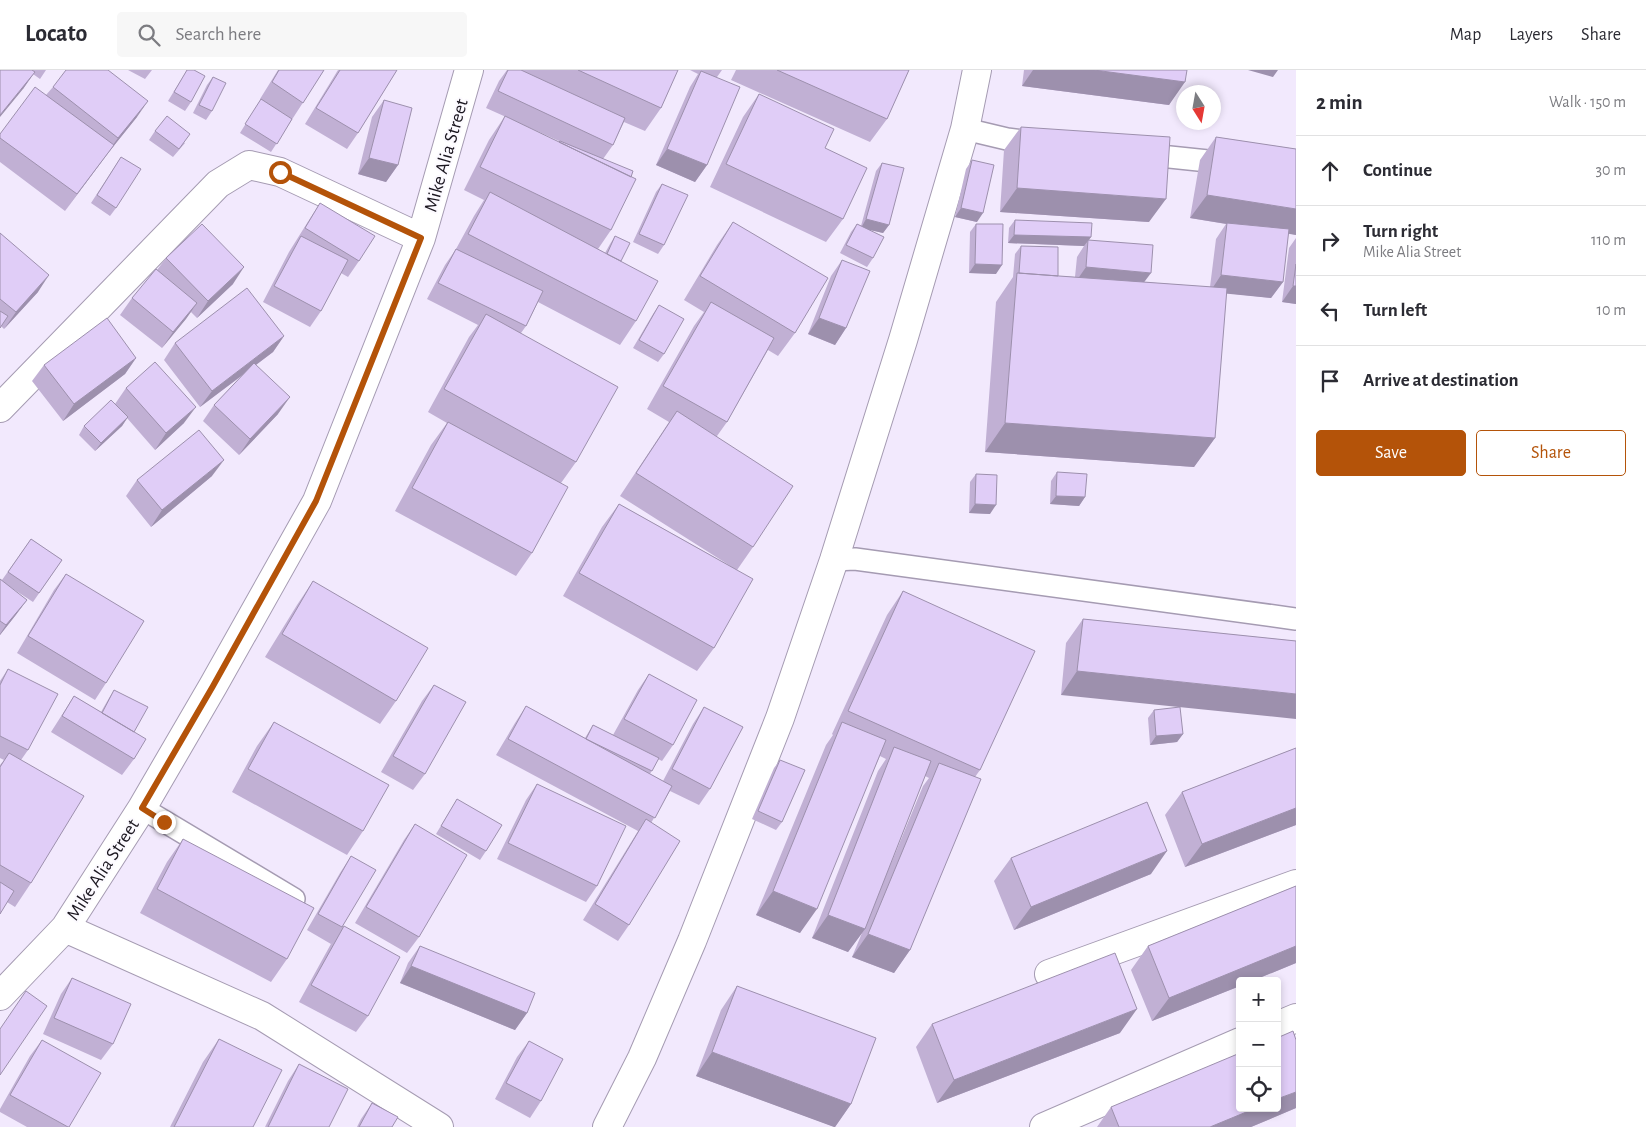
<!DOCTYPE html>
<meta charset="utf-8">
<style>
body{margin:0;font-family:"Alegreya Sans",sans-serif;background:#f7f7f7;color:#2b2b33}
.controls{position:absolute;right:15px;bottom:15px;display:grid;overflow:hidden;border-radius:5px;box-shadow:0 2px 8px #0003}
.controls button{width:45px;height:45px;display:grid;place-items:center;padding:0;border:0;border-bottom:1px solid #e1e1e2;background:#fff;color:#2b2b33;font:25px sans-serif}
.compass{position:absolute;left:1176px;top:15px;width:45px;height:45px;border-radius:50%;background:#fff;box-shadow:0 2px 8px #0003;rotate:169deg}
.stop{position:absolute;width:15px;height:15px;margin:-11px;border:4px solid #b45309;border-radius:50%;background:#fff}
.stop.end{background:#b45309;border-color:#fff;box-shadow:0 1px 5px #0008}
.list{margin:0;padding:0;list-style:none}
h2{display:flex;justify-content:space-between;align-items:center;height:65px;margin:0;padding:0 20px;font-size:21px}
h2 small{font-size:16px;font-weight:400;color:#7c7c81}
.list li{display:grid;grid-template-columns:32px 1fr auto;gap:15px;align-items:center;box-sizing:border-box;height:70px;padding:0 20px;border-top:1px solid #e1e1e2}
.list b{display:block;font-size:19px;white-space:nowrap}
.list p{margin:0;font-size:16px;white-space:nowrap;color:#7c7c81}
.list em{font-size:16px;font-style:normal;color:#7c7c81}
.actions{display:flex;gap:10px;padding:15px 20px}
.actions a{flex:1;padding:11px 0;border:1px solid #b45309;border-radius:5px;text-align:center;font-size:18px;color:#b45309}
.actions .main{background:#b45309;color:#fff}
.icon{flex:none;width:28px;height:28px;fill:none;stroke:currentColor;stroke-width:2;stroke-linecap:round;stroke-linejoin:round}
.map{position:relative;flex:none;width:1296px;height:1057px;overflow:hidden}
header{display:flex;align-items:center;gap:30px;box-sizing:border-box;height:70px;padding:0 25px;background:#fff;border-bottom:1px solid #e1e1e2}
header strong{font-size:24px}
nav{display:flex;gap:28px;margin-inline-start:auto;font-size:18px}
.search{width:350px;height:45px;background:#f7f7f7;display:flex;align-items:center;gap:12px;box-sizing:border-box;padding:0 18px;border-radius:5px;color:#7c7c81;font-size:19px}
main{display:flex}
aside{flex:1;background:#fff}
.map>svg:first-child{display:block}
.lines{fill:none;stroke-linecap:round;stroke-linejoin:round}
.service-casing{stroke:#a59bb2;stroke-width:24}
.minor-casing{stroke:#a59bb2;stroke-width:30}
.service{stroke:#fff;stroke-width:21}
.minor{stroke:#fff;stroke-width:28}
.wall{fill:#c1b0d4;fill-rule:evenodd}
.shaded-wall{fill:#9d90ad}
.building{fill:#e0cdf7;stroke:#9d90ad}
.route{stroke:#b45309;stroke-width:6}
.labels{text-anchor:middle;stroke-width:4;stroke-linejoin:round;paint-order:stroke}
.street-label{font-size:19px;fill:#1a161f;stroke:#fcfaff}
</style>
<header>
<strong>Locato</strong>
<div class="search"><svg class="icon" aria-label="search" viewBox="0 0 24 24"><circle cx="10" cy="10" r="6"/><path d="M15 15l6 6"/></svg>Search here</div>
<nav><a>Map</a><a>Layers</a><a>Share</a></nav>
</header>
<main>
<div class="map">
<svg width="1296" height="1057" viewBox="0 0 1296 1057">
<rect width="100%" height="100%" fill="#f2e9fd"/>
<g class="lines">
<g class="service-casing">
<path id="service" d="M965,59L1007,69L1041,73
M1141,84L1227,93
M834,490L855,489L1296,549
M142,738L294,829"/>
</g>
<g class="minor-casing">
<path id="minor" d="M0,338L218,114L249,95L280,102L421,168
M65,858L262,946L439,1057
M1049,904L1296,814
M0,926L65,858L142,738L213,616L317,431L421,168L469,0
M1277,956L1296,948
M607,1057L642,988L692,871L780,648L834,490L903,270L965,59L977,0
M1044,1057L1240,972"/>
</g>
<use href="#service" class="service"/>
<use href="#minor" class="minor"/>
</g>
<path class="wall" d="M0,0H46L40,9L33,4L23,19Z
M128,0H152L145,9Z
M187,0L191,32L185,41L168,31Z
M278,0H324L271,82L240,63L261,29H260Z
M338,0H397L358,63L347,79L305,54Z
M507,0H678L661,38L645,61L624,52L613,75L603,89L611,160L598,179L605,183L610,174L615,166L636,251L620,275L538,232L526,256L521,263L576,392L561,413L532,483L516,506L395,441L431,375L447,353L428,342L469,267L478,255L427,229L445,195L456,179L474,146L484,130L464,120L489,70L505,46L559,72V71L486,38L499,11Z
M690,0H722L717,7L707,95L695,112L656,95L690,17L698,4Z
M736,0H909L887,49L870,72L731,10Z
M1024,0H1187L1169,35L1022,16Z
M213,7L212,41L206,50L193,43L207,15Z
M53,17L137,47L108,83L65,141L0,92V64L46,25Z
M759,24L825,78L843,149L826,172L710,117L743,47Z
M384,30L398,95L386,112L358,104L372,47Z
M1021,57L1149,152L1000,142L1004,80Z
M155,61L185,73L173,87L149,70Z
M1216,67L1296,79V165L1288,163L1283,212L1271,228L1226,223L1215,368L1194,397L985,382L996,232L1013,207L1015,184L1021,176L1058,206L1075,207L1077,187L1084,176L1008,173L1009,158L1015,150L1091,167L1089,170L1144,212L1210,217L1216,169L1226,154L1190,148L1200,90Z
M121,87L116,138L110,146L91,133Z
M972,90L977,152L955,147L966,99Z
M882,93L889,155L883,163L871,160L873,188L867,197L840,183L851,162L857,154L861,156L876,101Z
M662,114L664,175L658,184L633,172L656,122Z
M320,133L359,191L348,207L341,203L321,241L310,257L263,232L289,182L309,150Z
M733,152L795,263L778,286L768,280L727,352L717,366L753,477L737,500L714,578L697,601L563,526L602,457L619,434L732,497L620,426L669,352L647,339L694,256L704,242L684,230L717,175Z
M976,154L996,204L969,203L970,162Z
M0,163L38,222L4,259L1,256L0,258Z
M1296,168V234L1282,232L1289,178Z
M166,188L233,214L197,248L191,242L162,278L120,245L132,228L157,200Z
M842,190L846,258L835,275L808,264L831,206Z
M659,235L664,284L658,292L633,278L653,244Z
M284,266L273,282L256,295L278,344L239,385L203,351L214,335L244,304L200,337L164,290L175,273Z
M136,288L125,304L63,351L32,311L44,295Z
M126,318L184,353L155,380L127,348L122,356L95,381L79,365L84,356L115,334Z
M1057,402L1085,427L1079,436L1050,434L1051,411Z
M976,404L990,444L969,443L970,412Z
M212,406L151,457L126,426L137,410Z
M31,469L62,490L33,532L7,515L27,530L15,546L0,565V509L2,510Z
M66,504L106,613L95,630L17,583L54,520Z
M313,511L396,631L380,654L265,587L297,535Z
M903,521L980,700L975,707L910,880L894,903L852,887L862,863L848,882L812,868L878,701L886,689L880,686L800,863L756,845L826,675L833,665L832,664L887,545ZM925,706L929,708L923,716L888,801Z
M1083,549L1296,571L1061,625L1066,573Z
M8,599L28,680L21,690L31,813L15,837L7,832L0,844V695L4,690L0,688V611Z
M649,604L673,675L662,691L658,689L650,704L663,711L693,654L704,637L710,719L699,735L670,721L651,753L629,855L618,871L583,850L638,761L496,685L515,653L526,636L585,668L593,655L613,665L638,620Z
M434,615L425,704L413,720L381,702L422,631Z
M114,620L134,662V689L122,705L51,662L74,626L101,642L109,628Z
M1154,640L1183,664L1177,672L1150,675L1148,648Z
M274,652L363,761L347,785L232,722L257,676Z
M1296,678V755L1185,797L1165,745L1182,722Z
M780,690L782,752L776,760L752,749L774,698Z
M537,714L597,816L586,832L497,789L526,730Z
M457,729L486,781L480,790L436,764Z
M415,754L419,867L407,883L355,853L404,770Z
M183,769L287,889L271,912L140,843L167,792Z
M351,786L343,857L368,946L356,962L299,932L332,872L331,874L307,860L340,803Z
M1011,788L1151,804L1014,860L994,811Z
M1296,816V893L1252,911H1240V916L1152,951L1131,900L1148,876Z
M420,876L527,943L515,960L400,913L408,893Z
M72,908L113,974L101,990L43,964L61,924Z
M737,916L851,1034L835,1057L696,1006L721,940Z
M932,954L1120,963L937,1033L916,977Z
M219,969L253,1057H170L203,992Z
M42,970L69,1057H27L0,1042V1039L30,986Z
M529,971L541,1031L530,1048L495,1029L517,987Z
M299,994L329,1057H265L288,1011Z
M372,1033L392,1057H357L361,1049Z
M1111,1037L1296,1038L1251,1057H1097Z"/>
<path class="shaded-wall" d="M1033,0H1094L1185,12L1169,35L1022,16Z
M1248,0H1278L1273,7Z
M35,2L23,19L0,47V45Z
M148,31L137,47L108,83L65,141L118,68Z
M667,79L707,95L695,112L656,95Z
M369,88L398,95L386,112L358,104Z
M1017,118L1166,129L1149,152L1000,142Z
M1207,125L1296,139V165L1190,148Z
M961,138L983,143L977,152L955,147Z
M866,149L889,155L883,163L861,158Z
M1014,165L1091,167L1084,176L1008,173Z
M975,194L1002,195L996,204L969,203Z
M244,197L233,214L197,248L208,231Z
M1086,197L1151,203L1139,219L1075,213Z
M49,205L38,222L4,259L16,242Z
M1221,205L1283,212L1271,228L1210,222Z
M1293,216H1296V234L1282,232Z
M197,233L186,249L162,278L173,262Z
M819,248L846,258L835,275L808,264Z
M284,266L273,282L200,337L212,321Z
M136,288L125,304L63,351L74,334Z
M290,327L278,344L239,385L250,369Z
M196,337L184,353L155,380L166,363Z
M128,347L122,356L95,381L101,373Z
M1005,353L1215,368L1194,397L985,382Z
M224,390L212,406L151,457L162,440Z
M1056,426L1085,427L1079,436L1050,434Z
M975,434L996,435L990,444L969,443Z
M27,530L15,546L0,565V564L6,555Z
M1077,601L1296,624V649L1061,625Z
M1183,664L1177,672L1150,675L1156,666Z
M1296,738V755L1185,797L1202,774Z
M1167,781L1151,804L1014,860L1031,837Z
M773,821L817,839L800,863L756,845Z
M828,845L865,859L848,882L812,868Z
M868,864L910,880L894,903L852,887Z
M1296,876V893L1252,911H1240V916L1152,951L1169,928Z
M411,896L527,943L515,960L400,913Z
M1137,939L1120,963L937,1033L954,1010Z
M712,982L851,1034L835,1057H834L696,1006Z
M1296,1022V1038L1251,1057H1210L1256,1038H1277V1029Z"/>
<path class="building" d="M0,0H32L35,2L0,45Z
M66,0H108L148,31L118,68L53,17Z
M187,0H194L205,6L191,32L174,22Z
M279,0H324L303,33L272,12Z
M340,0H397L358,63L316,38Z
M508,0H521L625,48L613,75L498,21Z
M578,0H678L661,38Z
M777,0H909L887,49Z
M1094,0H1187L1185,12Z
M701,1L740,17L707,95L667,79Z
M213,7L226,13L212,41L199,35Z
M35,17L114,75L77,124L0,68V64Z
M759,24L834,59L825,78L867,98L843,149L726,94Z
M261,29L292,49L277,74L245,54Z
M384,30L412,38L398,95L369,88Z
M167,46L190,64L179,79L155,61Z
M505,46L636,109L611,160L480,97Z
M1021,57L1170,67L1166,129L1017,118Z
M1216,67L1296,79V139L1207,125Z
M560,71L633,101L631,107L559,72Z
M121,87L141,99L116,138L97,125Z
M972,90L994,95L983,143L961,138Z
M882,93L904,98L889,155L866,149Z
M662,114L688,125L664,175L639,164Z
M490,122L658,211L636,251L468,164Z
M320,133L375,166L359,191L305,158Z
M1015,150L1092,153L1091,167L1014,165Z
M733,152L828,208L795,263L700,206Z
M1227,153L1289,159L1283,212L1221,205Z
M202,154L244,197L208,231L166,188Z
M857,154L884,167L873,188L846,175Z
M976,154H1003L1002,195L975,194Z
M0,163L49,205L16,242L0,229Z
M301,166L348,190L321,241L274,216Z
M615,166L630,173L621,191L607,184Z
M1088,170L1153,175L1151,203L1086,197Z
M1021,176L1058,177V206L1019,203Z
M456,179L543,221L526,256L438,213Z
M842,190L870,201L846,258L819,248Z
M1296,194V216H1293Z
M156,199L197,233L173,262L132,228Z
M1017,203L1227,218L1215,368L1005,353Z
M247,218L284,266L212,321L175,273Z
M711,232L774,268L727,352L663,316Z
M659,235L684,249L664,284L639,270Z
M0,241L8,246L0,258Z
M486,244L618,317L576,392L444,319Z
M107,248L136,288L74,334L44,295Z
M155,292L196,337L166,363L126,318Z
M254,293L290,327L250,369L214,335Z
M111,330L128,347L101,373L84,356Z
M677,341L793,416L753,477L636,403Z
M448,352L568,417L532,483L412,418Z
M199,360L224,390L162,440L137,410Z
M1057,402L1087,404L1085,427L1056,426Z
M976,404L997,405L996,435L975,434Z
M619,434L753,509L714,578L579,503Z
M31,469L62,490L39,523L8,502Z
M66,504L144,551L106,613L28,566Z
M0,509L27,530L6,555L0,551Z
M313,511L428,578L396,631L282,564Z
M903,521L1035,581L980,700L848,641Z
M1083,549L1296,571V624L1077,601Z
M8,599L58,624L28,680L0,666V615Z
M649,604L697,630L673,675L624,649Z
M434,615L466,632L425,704L393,686Z
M114,620L148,637L134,662L102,643Z
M74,626L146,669L134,689L62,646Z
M526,636L672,716L655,748L508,669Z
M704,637L743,657L710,719L672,699Z
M1180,637L1183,664L1156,666L1154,640Z
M274,652L389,715L363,761L248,699Z
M842,652L886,670L817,839L773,821Z
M593,655L659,688L652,701L586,669Z
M894,677L931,691L865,859L828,845Z
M1296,678V738L1202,774L1182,722Z
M9,683L84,726L31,813L0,795V697Z
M780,690L805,700L782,752L758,741Z
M939,693L981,709L910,880L868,864Z
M537,714L626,756L597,816L508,773Z
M457,729L502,755L486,781L441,756Z
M1147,732L1167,781L1031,837L1011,788Z
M646,749L680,771L629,855L595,834Z
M415,754L467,785L419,867L366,837Z
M183,769L314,838L287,889L157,819Z
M351,786L376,800L342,857L318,844Z
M0,812L14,821L0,844Z
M1296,816V876L1169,928L1148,876Z
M344,856L400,887L368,946L311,915Z
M420,876L535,923L527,943L411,896Z
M1115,883L1137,939L954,1010L932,954Z
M72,908L131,934L113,974L54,948Z
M737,916L876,968L851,1034L712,982Z
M26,921L47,936L0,1005V959Z
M1293,961L1296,970V1022L1277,1029V968Z
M219,969L282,1000L253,1057H174Z
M42,970L101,1003L69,1057H68L10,1025Z
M529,971L563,989L541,1031L506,1013Z
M1240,983V1038H1256L1210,1057H1119L1111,1037Z
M299,994L348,1019L329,1057H268Z
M372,1033L398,1047L392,1057H359Z"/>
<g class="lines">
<path class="route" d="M164,752L142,738L213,616L316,431L421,168L280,102"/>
</g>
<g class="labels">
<g class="street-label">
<text transform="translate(445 85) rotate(-74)" y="7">Mike Alia Street</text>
<text transform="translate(102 799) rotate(-57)" y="7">Mike Alia Street</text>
</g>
</g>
</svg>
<div class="controls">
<button>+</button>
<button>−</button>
<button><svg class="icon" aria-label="locate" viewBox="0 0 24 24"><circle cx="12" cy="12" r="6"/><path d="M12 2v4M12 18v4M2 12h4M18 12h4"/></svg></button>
</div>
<svg class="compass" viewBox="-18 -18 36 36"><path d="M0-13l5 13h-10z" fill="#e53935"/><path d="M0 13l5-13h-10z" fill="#7c7c81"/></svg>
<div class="stop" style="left:280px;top:102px"></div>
<div class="stop end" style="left:164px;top:752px"></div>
</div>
<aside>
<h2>2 min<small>Walk · 150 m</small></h2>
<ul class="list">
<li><svg class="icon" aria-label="ahead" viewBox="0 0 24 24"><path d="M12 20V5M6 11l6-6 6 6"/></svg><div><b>Continue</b></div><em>30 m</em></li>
<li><svg class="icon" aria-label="right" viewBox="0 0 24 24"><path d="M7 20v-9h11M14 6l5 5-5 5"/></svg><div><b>Turn right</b><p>Mike Alia Street</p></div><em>110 m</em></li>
<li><svg class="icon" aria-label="left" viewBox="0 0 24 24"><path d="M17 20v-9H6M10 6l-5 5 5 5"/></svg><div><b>Turn left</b></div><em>10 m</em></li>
<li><svg class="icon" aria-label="arrive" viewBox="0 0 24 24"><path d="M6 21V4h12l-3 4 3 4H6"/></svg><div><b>Arrive at destination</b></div></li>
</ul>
<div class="actions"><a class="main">Save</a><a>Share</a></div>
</aside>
</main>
